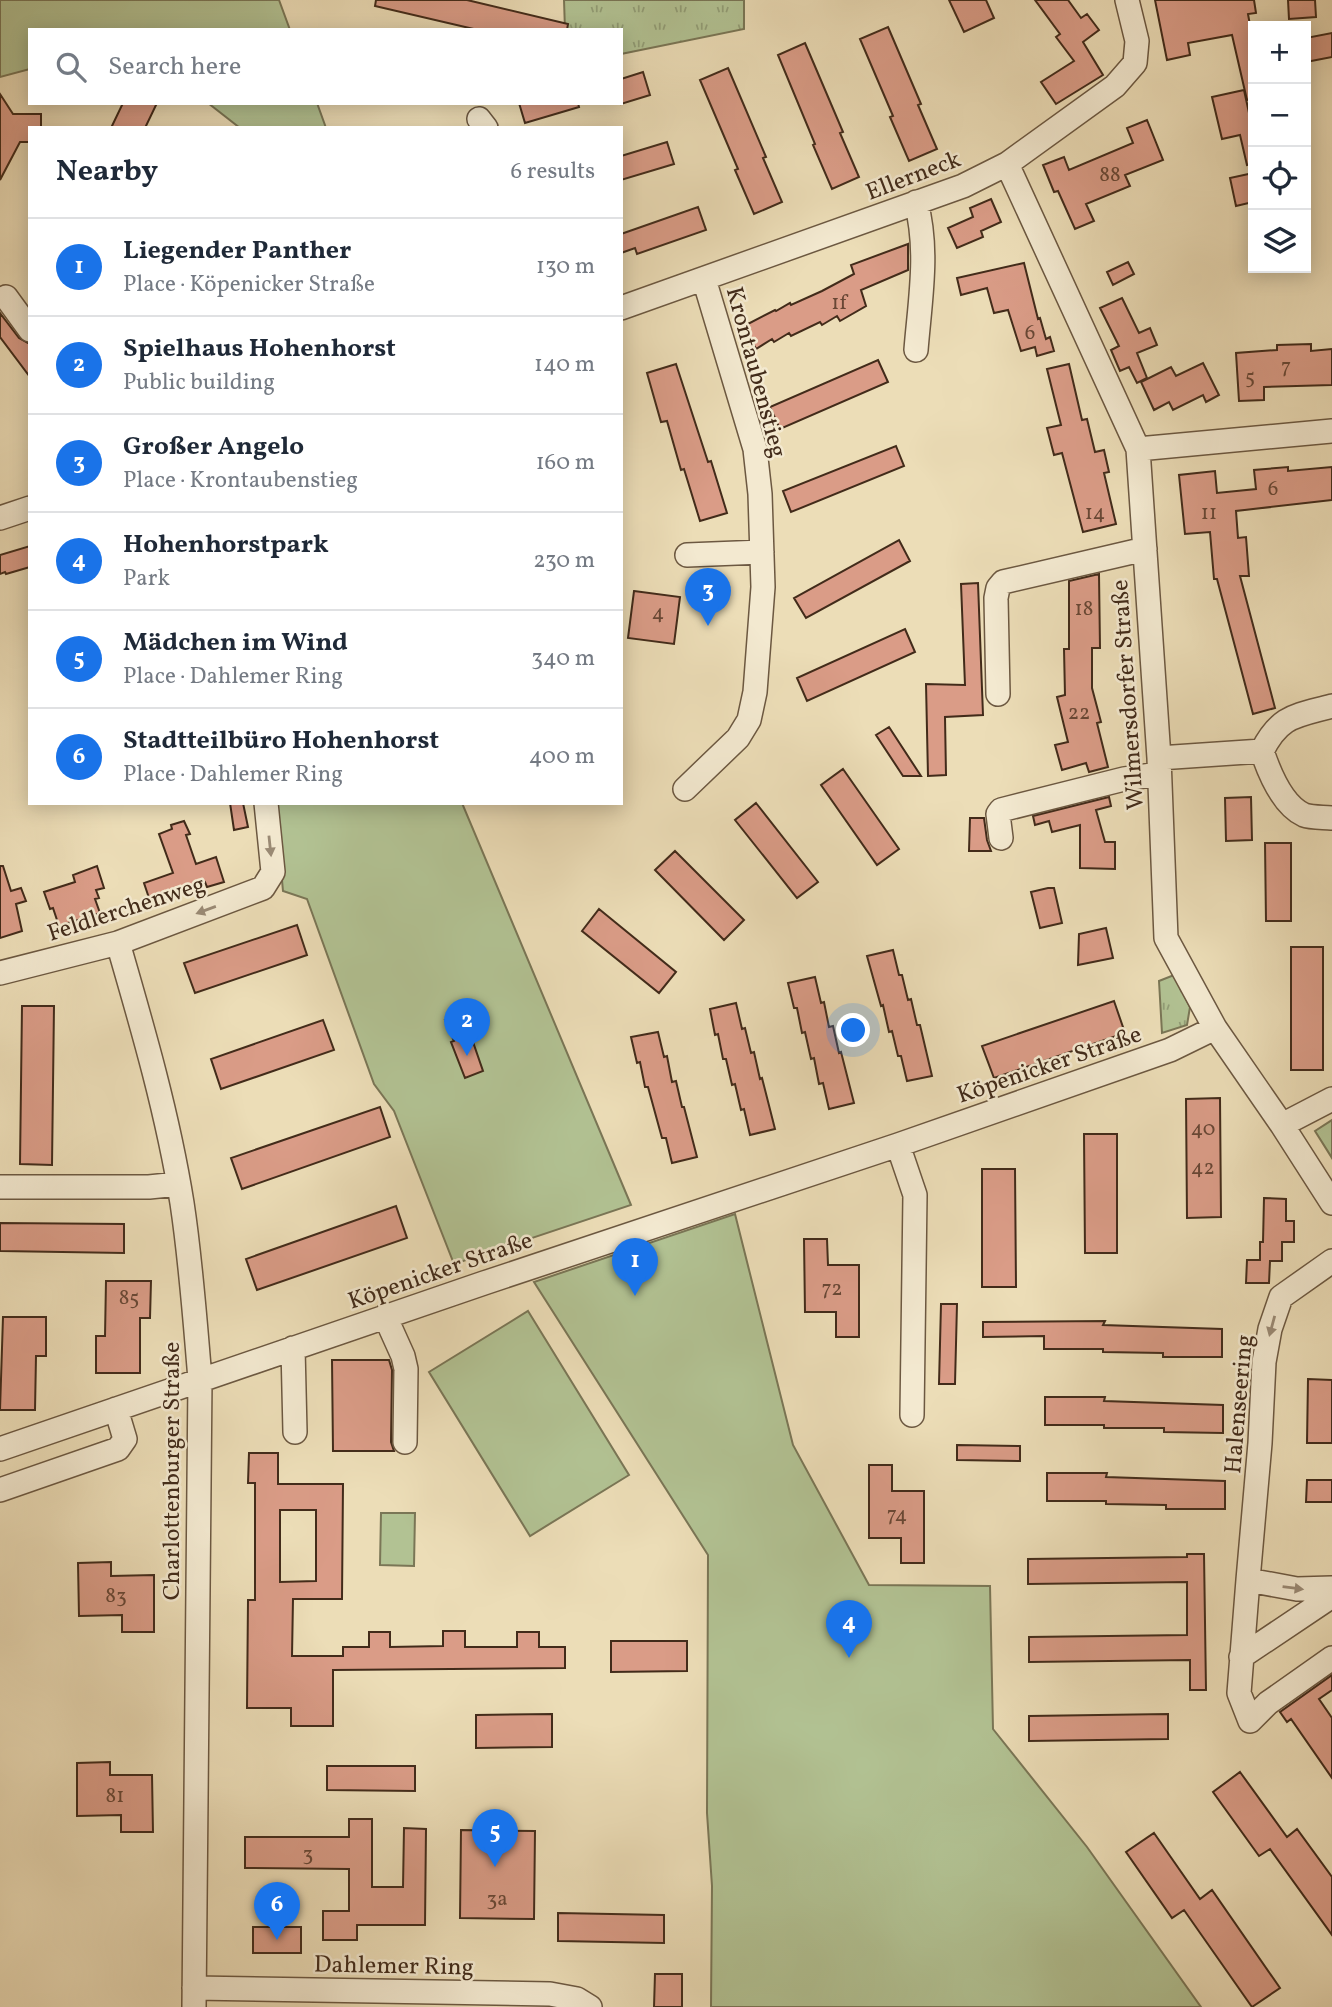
<!DOCTYPE html>
<meta charset="utf-8">
<style>
body{margin:0;font-family:Vollkorn,serif;background:#f2f2f3;color:#1f2937}
.controls{position:absolute;right:21px;top:21px;display:grid;overflow:hidden;border-radius:0px;box-shadow:0 4px 18px #0003}
.controls button{width:63px;height:63px;display:grid;place-items:center;padding:0;border:0;border-bottom:2px solid #e0e1e3;background:#fff;color:#1f2937;font:35px sans-serif}
.you{position:absolute;left:854px;top:1031px;width:24px;height:24px;margin:-18px;border:5px solid #fff;border-radius:50%;background:#1a73e8;box-shadow:0 0 0 10px #1a73e833}
.badge{display:grid;place-items:center;width:46px;height:46px;border-radius:50%;background:#1a73e8;color:#fff;font-size:23px;font-weight:700}
.pin{position:absolute;translate:-50% -58px;filter:drop-shadow(0 2px 4px #0008)}
.pin::after{content:'';position:absolute;top:37px;width:24px;height:21px;background:inherit;clip-path:polygon(0 0,100% 0,50% 100%)}
.list{margin:0;padding:0;list-style:none}
h2{display:flex;justify-content:space-between;align-items:center;height:91px;margin:0;padding:0 28px;font-size:30px}
h2 small{font-size:23px;font-weight:400;color:#747a83}
.list li{display:grid;grid-template-columns:46px 1fr auto;gap:21px;align-items:center;box-sizing:border-box;height:98px;padding:0 28px;border-top:2px solid #e0e1e3}
.list b{display:block;font-size:26px;white-space:nowrap}
.list p{margin:0;font-size:23px;white-space:nowrap;color:#747a83}
.list em{font-size:23px;font-style:normal;color:#747a83}
.icon{flex:none;width:38px;height:38px;fill:none;stroke:currentColor;stroke-width:2;stroke-linecap:round;stroke-linejoin:round}
.map{position:relative;flex:none;width:1332px;height:2007px;overflow:hidden}
.search{position:absolute;background:#fff;box-shadow:0 4px 18px #0003;left:28px;top:28px;width:595px;height:77px;display:flex;align-items:center;gap:18px;box-sizing:border-box;padding:0 24px;border-radius:0px;color:#747a83;font-size:26px}
.panel{position:absolute;background:#fff;box-shadow:0 4px 18px #0003;left:28px;top:126px;width:595px;height:679px;border-radius:0px}
.map>svg:first-child{display:block}
.grass{fill:url(#grass-tufts);stroke:#7a7656;stroke-width:2}
.green{fill:#b2c293;stroke:#7a7656;stroke-width:2}
.building{fill:#da9c87;stroke:#422b1a;stroke-width:2;fill-rule:evenodd}
.lines{fill:none;stroke-linecap:round;stroke-linejoin:round}
.minor-casing{stroke:#6c5841;stroke-width:26}
.minor{stroke:#f3e9d0;stroke-width:23}
.oneway{fill:#9a8a75}
.labels{text-anchor:middle;stroke-width:5;stroke-linejoin:round;paint-order:stroke}
.number-label{font-size:21px;fill:#684735}
.street-label{font-size:24px;fill:#422b1a;stroke:#f3e9d0}
</style>
<div class="map">
<svg width="1332" height="2007" viewBox="0 0 1332 2007">
<defs>
<pattern id="grass-tufts" width="24" height="20" patternUnits="userSpaceOnUse" patternTransform="scale(1.75)"><rect width="24" height="20" fill="#b2c293"/><path d="M3 7l-1-3M5 7V3M7 7l1-3M15 17l-1-3M17 17v-4M19 17l1-3" fill="none" stroke="#929e77"/></pattern>
</defs>
<rect width="100%" height="100%" fill="#ecddb7"/>
<filter id="stains"><feTurbulence type="fractalNoise" baseFrequency=".00286" numOctaves="4"/><feColorMatrix values="0 0 0 0 .2 0 0 0 0 .09 0 0 0 0 .02 0 0 0 .5 -.17"/></filter>
<radialGradient id="worn" r=".72"><stop offset=".6" stop-color="#630" stop-opacity="0"/><stop offset="1" stop-color="#630" stop-opacity=".3"/></radialGradient>
<path class="grass" d="M564,0H744V29L621,54V30H565Z
M1174,975L1190,1007L1187,1025L1162,1033L1159,981Z"/>
<path class="green" d="M0,0H279L290,30H30V69L0,77Z
M208,103H317L326,128H240Z
M275,803H462L631,1205L454,1264L394,1111L374,1084L307,899L283,891Z
M1332,1120V1158L1315,1131Z
M735,1214L793,1445L869,1585L990,1586L993,1729L1087,1847L1201,2007H711L712,1886L707,1813L708,1555L534,1282Z
M528,1311L629,1475L530,1536L429,1372Z
M381,1513H415L414,1566L380,1565Z"/>
<path class="building" d="M376,0H467L568,24L567,30H478L375,6Z
M949,0H986L994,18L964,32Z
M1035,0H1068L1081,18L1087,14L1099,30L1083,42L1103,75L1056,104L1041,82L1074,61L1056,37L1060,34Z
M1155,0H1254L1256,13L1248,14L1253,42V99L1247,100L1232,35L1188,43L1190,55L1167,60Z
M1288,0H1315L1316,17L1289,19Z
M888,27L921,104L918,105L937,149L909,161L890,117L893,116L860,39Z
M1332,33V57L1306,62V38Z
M805,43L843,132L840,133L859,177L832,189L813,145L815,144L778,55Z
M728,68L766,157L763,158L782,202L754,214L735,170L738,169L700,80Z
M643,72L650,95L621,104V79Z
M1244,90L1251,122L1253,121V164L1247,165L1240,135L1222,139L1212,97Z
M0,94L13,114H41V128H30V142H20L0,180Z
M123,103H157L145,128H111Z
M519,103H578L579,107L525,123Z
M1147,120L1163,160L1125,175L1130,186L1086,204L1094,221L1075,229L1058,191L1054,192L1043,165L1064,157L1069,170L1133,143L1127,128Z
M667,142L674,164L621,180V156Z
M1253,173V202L1236,206L1230,178Z
M991,199L1001,222L981,231L983,237L957,248L948,228L973,217L970,208Z
M698,207L706,230L637,254L635,248L621,253V234Z
M908,244V270L861,290L866,306L840,321L837,316L822,325L820,322L791,336L789,333L774,342L772,339L756,349L744,326L775,310L776,311L790,303L791,305L822,291L854,274L851,265Z
M1128,262L1134,274L1113,285L1107,272Z
M1024,263L1038,319L1040,318L1046,339L1050,337L1054,351L1037,356L1035,347L1021,351L1008,310L994,313L987,288L961,295L957,278Z
M1122,298L1139,333L1150,328L1157,345L1137,353L1147,378L1137,383L1129,367L1120,371L1111,350L1119,346L1100,308Z
M0,313L19,338L30,344V377L0,337Z
M1311,344V351L1332,349V385L1264,387V400L1239,401L1236,353L1277,350V345Z
M878,360L888,382L780,429L770,407Z
M1203,363L1219,395L1206,402L1203,395L1173,410L1169,402L1154,410L1141,382L1171,367L1176,376Z
M676,364L708,462L711,461L727,513L700,521L684,469L681,470L667,421L661,422L647,373Z
M1069,364L1082,420L1087,419L1095,452L1104,450L1109,472L1104,473L1116,524L1083,532L1062,453L1054,455L1047,428L1061,425L1047,369Z
M896,446L904,466L791,512L783,491Z
M1288,467V471L1332,467V500L1236,511L1238,538L1246,537L1249,576H1240L1275,708L1253,714L1217,579H1214L1210,532L1185,534L1179,475L1215,471L1217,493L1256,489L1254,470Z
M899,540L910,561L806,618L794,598Z
M30,546V567L6,574L5,572L0,574V555Z
M1099,574L1100,648H1092V688L1101,722L1097,723L1108,767L1089,772L1086,763L1062,770L1055,745L1068,742L1057,697L1065,695L1064,649H1069V581Z
M978,583L983,715L945,717L946,775L928,776L926,684L965,685L961,584Z
M634,591L680,597L674,644L628,638Z
M905,629L915,652L807,701L797,678Z
M889,727L921,776H903L876,735Z
M843,769L899,849L877,865L821,785Z
M1109,797L1111,806L1096,810L1105,842H1115V869L1080,868V825L1052,832L1049,821L1035,825L1033,816Z
M1251,797L1252,840L1226,841L1225,798Z
M230,803H243L248,827L234,830Z
M756,803L818,882L797,898L735,820Z
M970,818H984L987,840L991,851H969Z
M184,821L190,834L186,835L196,864L216,857L224,882L207,887L205,882L176,892L178,897L159,903L156,895L149,898L144,883L173,873L159,834L172,829L171,825Z
M1265,843H1291V921H1266Z
M675,851L744,920L724,940L655,870Z
M0,866H3L11,891L21,888L26,901L16,904L22,931L0,938Z
M97,866L104,888L96,890L99,898L95,899L100,913L59,926L53,908L50,909L44,892L75,882L73,875Z
M1048,888H1054L1062,923L1040,928L1031,892Z
M599,909L676,972L659,993L582,931Z
M297,925L307,955L195,993L184,963Z
M1106,928L1113,958L1078,965L1079,934Z
M1291,947H1323V1070H1291Z
M893,950L899,975H902L908,1000L911,999L917,1025H920L932,1076L907,1081L901,1056H898L892,1031L889,1032L883,1005L881,1006L867,956Z
M815,977L821,1003L824,1002L829,1027L833,1026L839,1053L841,1052L854,1103L829,1109L823,1083L819,1084L814,1058L811,1059L805,1032L802,1033L797,1008H794L788,983Z
M1114,1001L1125,1033L994,1078L982,1046Z
M736,1003L742,1029L745,1028L751,1053L754,1052L760,1079L762,1078L775,1129L750,1135L744,1109L741,1110L735,1084L732,1085L726,1059H723L718,1034L715,1035L710,1009Z
M22,1006H54L52,1165L20,1164Z
M463,1013L483,1071L465,1078L451,1042L454,1041L445,1020Z
M323,1020L334,1050L221,1089L211,1059Z
M658,1032L664,1057L667,1056L672,1082L676,1081L682,1107H684L697,1157L672,1163L666,1138H662L648,1087H645L640,1062L637,1063L631,1037Z
M1220,1098L1221,1217L1187,1218L1186,1099Z
M380,1107L390,1137L242,1189L231,1158Z
M1084,1134H1117V1253H1085Z
M982,1169H1015L1016,1287H982Z
M1264,1198L1286,1199V1221H1294V1242H1282V1261H1270L1269,1283H1246L1247,1260H1260V1242H1263Z
M396,1206L407,1238L257,1290L246,1259Z
M0,1223L124,1224V1253L0,1251Z
M804,1239H827L828,1265H859V1337H836V1312H805Z
M106,1281H151L150,1318H140V1373H96V1336H105Z
M941,1304H957L955,1384H939Z
M3,1317H46V1356H36L35,1410H0Z
M1105,1321L1103,1325L1222,1329V1357H1163V1353L1103,1352V1349H1044V1336L983,1337V1322Z
M332,1360H389L392,1370L391,1442L394,1451H333Z
M1308,1379L1332,1380V1443H1307Z
M1045,1397H1105L1104,1401L1223,1405V1433L1164,1432V1428H1104V1425H1045Z
M957,1445L1020,1446V1461L957,1460Z
M249,1453H278V1484H343L342,1599H293L292,1656H343V1647H369V1632H390V1647L443,1646V1631H465V1647H517V1632H539V1647H565V1668L333,1670V1726H291V1708H247L248,1600H255V1483H248ZM280,1510H316V1581L280,1582Z
M869,1465H892V1491H924V1563H901V1538H869Z
M1047,1473H1107L1106,1477L1225,1481V1509H1166V1505L1106,1504V1501H1047Z
M1307,1480H1332V1502H1306Z
M1187,1554H1204L1206,1690H1190V1660L1029,1662V1637L1187,1635V1582L1028,1584V1559L1187,1557Z
M111,1562V1576L154,1575V1632H122V1615L79,1616L78,1563Z
M611,1641H687V1671L611,1672Z
M1332,1675V1690L1319,1699L1332,1718V1778L1291,1719L1287,1722L1280,1712Z
M552,1714V1747L476,1748V1715Z
M1168,1714V1739L1029,1741V1716Z
M110,1762V1775H152L153,1832H121V1815L77,1816V1763Z
M327,1766H415V1791L327,1790Z
M1240,1772L1287,1837L1297,1829L1332,1877V1935L1270,1849L1259,1856L1213,1792Z
M349,1819H372V1887H403L404,1828L426,1829L425,1925H357V1940H323V1911H349V1869L245,1868V1837H349Z
M461,1830L535,1831L534,1919L460,1918Z
M1154,1833L1200,1899L1212,1890L1280,1988L1252,2007L1184,1910L1172,1918L1126,1852Z
M558,1913L664,1915V1943L558,1941Z
M253,1927H301V1953H253Z
M655,1974H682V2007H654Z"/>
<g class="lines">
<g class="minor-casing">
<path id="minor" d="M479,119L486,128
M1007,164L1138,449L1159,758L1166,938L1215,1028L1282,1125L1332,1203
M916,202C929,251 920,300 916,350
M6,297L30,330
M621,308L963,186L1007,164L1115,86L1135,63L1137,41L1127,0
M1138,449L1332,431
M0,518L30,508
M687,555L762,552
M998,694L996,598L998,588L1003,582L1145,549
M1332,706C1296,716 1280,715 1262,751C1269,772 1282,805 1304,815C1312,818 1324,817 1332,818
M1159,758L1262,751
M685,789L738,738L749,720L755,692L763,587L760,494L755,449L704,279
M1001,838L998,814L1001,810L1124,779L1159,774
M118,943C143,1029 168,1115 182,1203C191,1262 195,1321 200,1379L194,2007
M0,973L118,943L263,888L273,872L266,803
M1282,1125L1332,1099
M898,1145L915,1195L912,1415
M0,1187H149L178,1184
M1332,1261L1281,1297L1270,1329L1264,1362L1260,1443L1248,1580L1297,1589L1332,1588
M385,1316L403,1356L406,1369L405,1442
M293,1348L295,1432
M0,1449L484,1283L898,1145L1170,1050L1215,1028
M0,1490L118,1449L125,1439L116,1409
M1248,1580L1239,1693L1250,1721L1268,1703L1332,1658
M1241,1657L1332,1596
M194,1988L550,1994L577,1999L590,2007"/>
</g>
<use href="#minor" class="minor"/>
</g>
<defs><path id="oneway-solid" d="M-6-.8H1V-3.2L6.5 0L1 3.2V.8H-6Z" transform="scale(1.75)"/></defs>
<g class="oneway">
<use href="#oneway-solid" transform="translate(270 846) rotate(84)"/>
<use href="#oneway-solid" transform="translate(206 910) rotate(160)"/>
<use href="#oneway-solid" transform="translate(1272 1326) rotate(105)"/>
<use href="#oneway-solid" transform="translate(1293 1588) rotate(7)"/>
</g>
<g class="labels">
<g class="number-label">
<text x="1110" y="181">88</text>
<text x="839" y="309">1f</text>
<text x="1030" y="339">6</text>
<text x="1286" y="373">7</text>
<text x="1250" y="383">5</text>
<text x="1273" y="495">6</text>
<text x="1095" y="519">14</text>
<text x="1209" y="519">11</text>
<text x="1084" y="615">18</text>
<text x="658" y="619">4</text>
<text x="1079" y="719">22</text>
<text x="1203" y="1135">40</text>
<text x="1203" y="1174">42</text>
<text x="832" y="1295">72</text>
<text x="129" y="1304">85</text>
<text x="897" y="1521">74</text>
<text x="116" y="1602">83</text>
<text x="115" y="1802">81</text>
<text x="308" y="1860">3</text>
<text x="497" y="1905">3a</text>
</g>
<g class="street-label">
<text transform="translate(913 175) rotate(-21)" y="8">Ellerneck</text>
<text transform="translate(757 372) rotate(75)" y="8">Krontaubenstieg</text>
<text transform="translate(1127 695) rotate(-94)" y="8">Wilmersdorfer Straße</text>
<text transform="translate(126 908) rotate(-18)" y="8">Feldlerchenweg</text>
<text transform="translate(1049 1064) rotate(-19)" y="8">Köpenicker Straße</text>
<text transform="translate(440 1270) rotate(-19)" y="8">Köpenicker Straße</text>
<text transform="translate(1238 1404) rotate(-85)" y="8">Halenseering</text>
<text transform="translate(171 1471) rotate(-90)" y="8">Charlottenburger Straße</text>
<text transform="translate(394 1965) rotate(1)" y="8">Dahlemer Ring</text>
</g>
</g>
<rect width="100%" height="100%" filter="url(#stains)"/>
<rect width="100%" height="100%" fill="url(#worn)"/>
</svg>
<div class="controls">
<button>+</button>
<button>−</button>
<button><svg class="icon" aria-label="locate" viewBox="0 0 24 24"><circle cx="12" cy="12" r="6"/><path d="M12 2v4M12 18v4M2 12h4M18 12h4"/></svg></button>
<button><svg class="icon" aria-label="layers" viewBox="0 0 24 24"><path d="M12 4l9 5-9 5-9-5zM3 14l9 5 9-5"/></svg></button>
</div>
<div class="you"></div>
<div class="pin badge" style="left:635px;top:1296px">1</div>
<div class="pin badge" style="left:467px;top:1056px">2</div>
<div class="pin badge" style="left:708px;top:626px">3</div>
<div class="pin badge" style="left:849px;top:1658px">4</div>
<div class="pin badge" style="left:495px;top:1867px">5</div>
<div class="pin badge" style="left:277px;top:1940px">6</div>
<div class="search"><svg class="icon" aria-label="search" viewBox="0 0 24 24"><circle cx="10" cy="10" r="6"/><path d="M15 15l6 6"/></svg>Search here</div>
<section class="panel">
<h2>Nearby<small>6 results</small></h2>
<ul class="list">
<li><span class="badge">1</span><div><b>Liegender Panther</b><p>Place · Köpenicker Straße</p></div><em>130 m</em></li>
<li><span class="badge">2</span><div><b>Spielhaus Hohenhorst</b><p>Public building</p></div><em>140 m</em></li>
<li><span class="badge">3</span><div><b>Großer Angelo</b><p>Place · Krontaubenstieg</p></div><em>160 m</em></li>
<li><span class="badge">4</span><div><b>Hohenhorstpark</b><p>Park</p></div><em>230 m</em></li>
<li><span class="badge">5</span><div><b>Mädchen im Wind</b><p>Place · Dahlemer Ring</p></div><em>340 m</em></li>
<li><span class="badge">6</span><div><b>Stadtteilbüro Hohenhorst</b><p>Place · Dahlemer Ring</p></div><em>400 m</em></li>
</ul>
</section>
</div>
